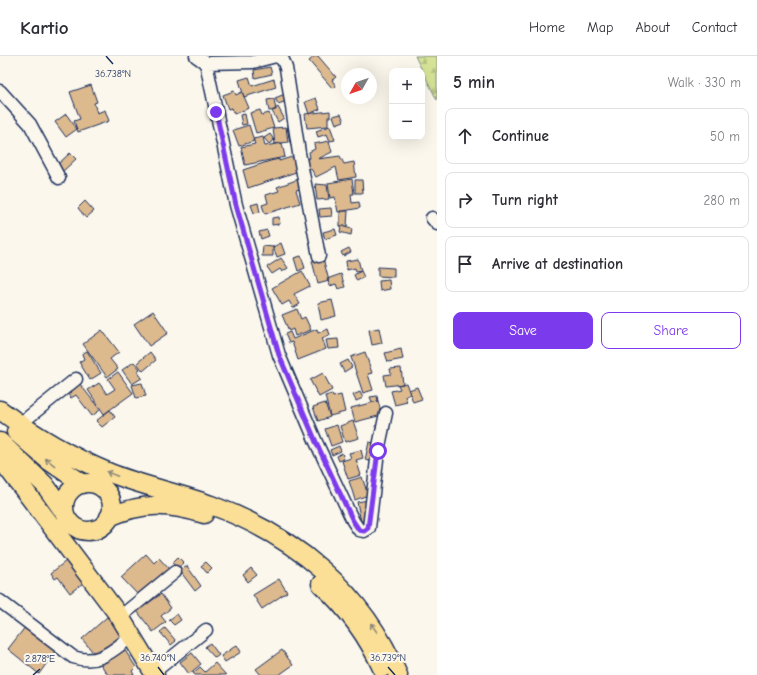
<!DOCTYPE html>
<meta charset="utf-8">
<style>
body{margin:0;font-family:"Comic Neue",sans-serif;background:#f2f2f3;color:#2b2b33}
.controls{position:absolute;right:12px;top:12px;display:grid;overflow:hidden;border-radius:8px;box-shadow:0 4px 16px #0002}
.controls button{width:36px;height:36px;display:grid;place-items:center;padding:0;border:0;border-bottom:1px solid #e1e1e2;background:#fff;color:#2b2b33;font:20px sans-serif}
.compass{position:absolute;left:341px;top:12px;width:36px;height:36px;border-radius:50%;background:#fff;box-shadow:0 4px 16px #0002;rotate:230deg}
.stop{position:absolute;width:12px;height:12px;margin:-9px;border:3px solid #7c3aed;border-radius:50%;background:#fff}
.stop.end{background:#7c3aed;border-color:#fff;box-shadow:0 1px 4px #0008}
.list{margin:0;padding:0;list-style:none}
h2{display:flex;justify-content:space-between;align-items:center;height:52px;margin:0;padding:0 16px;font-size:17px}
h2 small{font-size:13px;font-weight:400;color:#7c7c81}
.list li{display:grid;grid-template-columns:26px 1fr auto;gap:12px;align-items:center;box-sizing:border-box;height:56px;margin:0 8px 8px;padding:0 8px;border:1px solid #e1e1e2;border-radius:8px}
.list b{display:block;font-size:15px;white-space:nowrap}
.list em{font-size:13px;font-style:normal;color:#7c7c81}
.actions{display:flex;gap:8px;padding:12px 16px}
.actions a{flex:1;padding:9px 0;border:1px solid #7c3aed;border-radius:8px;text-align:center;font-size:14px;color:#7c3aed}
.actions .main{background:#7c3aed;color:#fff}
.icon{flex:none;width:22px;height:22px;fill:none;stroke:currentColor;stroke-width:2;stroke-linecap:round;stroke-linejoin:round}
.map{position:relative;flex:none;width:437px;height:619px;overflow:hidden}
header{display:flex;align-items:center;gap:24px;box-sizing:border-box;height:56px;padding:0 20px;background:#fff;border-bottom:1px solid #e1e1e2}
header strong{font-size:19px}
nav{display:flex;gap:22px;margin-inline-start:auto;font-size:14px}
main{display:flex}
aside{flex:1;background:#fff}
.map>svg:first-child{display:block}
.forest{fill:url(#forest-firs);stroke:#78897a}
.building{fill:#ddb98e;stroke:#1b2f5e}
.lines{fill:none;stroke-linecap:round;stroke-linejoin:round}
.minor-casing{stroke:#1b2f5e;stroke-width:15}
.highway-casing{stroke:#1b2f5e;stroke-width:21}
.minor{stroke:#fbf7ec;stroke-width:12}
.highway{stroke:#fbdf96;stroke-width:18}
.oneway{stroke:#8b877a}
.route{stroke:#7c3aed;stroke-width:5}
.ticks{fill:none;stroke:#1b2f5e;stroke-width:1.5}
.ticks-label{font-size:10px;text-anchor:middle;fill:#1b2f5e;stroke:#fbf7ec;stroke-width:4;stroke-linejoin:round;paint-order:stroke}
</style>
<header>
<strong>Kartio</strong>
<nav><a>Home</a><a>Map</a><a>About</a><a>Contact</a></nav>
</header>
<main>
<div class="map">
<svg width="437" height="619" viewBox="0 0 437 619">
<defs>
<pattern id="forest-firs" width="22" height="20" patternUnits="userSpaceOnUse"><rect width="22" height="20" fill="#d6e396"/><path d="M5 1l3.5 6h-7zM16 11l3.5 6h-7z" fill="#b7c384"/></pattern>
</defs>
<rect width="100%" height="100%" fill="#fbf7ec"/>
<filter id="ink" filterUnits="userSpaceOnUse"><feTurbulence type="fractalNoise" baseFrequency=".025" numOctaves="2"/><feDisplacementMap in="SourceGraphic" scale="8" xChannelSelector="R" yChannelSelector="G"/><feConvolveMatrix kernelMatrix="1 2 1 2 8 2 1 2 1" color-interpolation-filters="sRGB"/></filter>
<g filter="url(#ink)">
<path class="forest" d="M415,0H437V44Z"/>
<path class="building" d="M315,0H318L336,21L332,24L336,30L333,33L309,5Z
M270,11L272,18L255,22L254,14Z
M249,21L252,30L274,23L276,31L244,41L239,24Z
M91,29L97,46L94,47L97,57L105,54L109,65L78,76L74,65L80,63L70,36Z
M234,35L236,39L242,36L249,52L234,58L232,52L228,53L223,39Z
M285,38L287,45L278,48L275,42Z
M316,42L320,53L309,58L305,46Z
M274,43L276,54L269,55L267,44Z
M278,51L284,62L278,66L272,55Z
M260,54L262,59L269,57L274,72L256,77L250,57Z
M330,55V61H328V70L307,72L305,58Z
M66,58L77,73L66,81L55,66Z
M245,58L247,68L242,69L240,59Z
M341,58L344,65L336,68L333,60Z
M249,69L254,85L239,90L233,74Z
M330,70L335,84L330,85L327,78L318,81L316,75Z
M286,71L288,86L275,88L273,72Z
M287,71H293L296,86L290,87Z
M270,78L274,84L269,88L264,82Z
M263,81L265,90L282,87L285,101L245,109L241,91L255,88L253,83Z
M329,85L332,96L318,103L340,100L344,108L354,106L356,121L339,124L336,111L316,121L311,113H309L305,104L310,102L309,96L315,93L314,88Z
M70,97L76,103L61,117L56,110Z
M295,100L299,115L248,132L243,114L270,105L279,103V105Z
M299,123L306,151L300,133L296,134L300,147L265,158L262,149L268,147L266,139L279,135L277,131Z
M352,123L354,138H351L352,147L359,146L360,152L338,156L335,141L330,142L328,127Z
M355,124H362L363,137H355Z
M315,128L327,129L329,143L317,144Z
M85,145L94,155L86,162L78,152Z
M258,147L260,156L254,157L251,149Z
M331,152L332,160L320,161L319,153Z
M340,155H348L347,170H340Z
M279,161L280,168L272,169V162Z
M341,170L352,173L351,179L340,176Z
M335,173L337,179L325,183L323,176Z
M267,174L269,180L261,183L259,176Z
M281,187L285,198L277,201L273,191Z
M263,190L273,191V200H262Z
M349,192L351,196L343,200L341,196Z
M301,200L305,212L298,215L294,202Z
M281,202L288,212L282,216L280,213L272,218L267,211Z
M323,202L329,225L318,228L312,205Z
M358,203L361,215L356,216L355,212L347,214L346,205Z
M378,211L394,212V221L378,220Z
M302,215L310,230L294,238L300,248L293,252L289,245L282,249L272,232Z
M361,215L364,221L357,225L354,219Z
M341,218L345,231L338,233L336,228L330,230L327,223Z
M389,224L390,233L380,235L379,225Z
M332,244L336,260L321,264L318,247Z
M297,253L301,263L305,261L311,274L295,280L293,273L289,275L282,259Z
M153,255L168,277L149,290L134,268Z
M379,272L382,287L372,289L369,274Z
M317,273L318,277L328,273L330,279L322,282L326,293L298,304L292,286L289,287L285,278L290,276L293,283Z
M102,274L119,296L110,303L118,313L107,321L83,288Z
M338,283L339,292L328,293L326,284Z
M401,293L403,303L388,306L385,297Z
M87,295L101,317L90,324L79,306L84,303L82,298Z
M150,296L156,304L143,315L137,307Z
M365,296L372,317L368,318L373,334L363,337L351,301Z
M348,304L352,311L344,316L340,308Z
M134,306L140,313L137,315L142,322L132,328L122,314Z
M401,312L403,328L386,330L384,319L391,318L390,313Z
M118,316L133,337L104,358L88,334L99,327L107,338L115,333L108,323Z
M323,317L332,334L319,341L310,324Z
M142,327L146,340L136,342L132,329Z
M406,327L410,338L405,340L407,346L395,349L391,335L400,333L398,329Z
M80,328L100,354L92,360L76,339L71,342L68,338Z
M417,331L422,343L413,346L409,334Z
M360,336L363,342L356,345L353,339Z
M332,338L333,341L341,339L345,356L330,360L325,340Z
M377,340L378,345L372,346L370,341Z
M378,345L382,359L355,366L351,352Z
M325,347L330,361L318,365L313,351Z
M110,354L115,361L102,371L96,365Z
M353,365L359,382L345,386L340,370Z
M337,369L342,386L331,390L325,373Z
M369,386L374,387L370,405L365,404Z
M339,390L341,395L332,399L330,394Z
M361,394L363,402L356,404L361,419L348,423L342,405L351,402L349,397Z
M342,397L344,403L339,405L337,400Z
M362,421L368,439L355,444L349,425Z
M368,444L372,464L361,466L357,446Z
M146,498L154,507L159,502L169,513L138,539L121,521Z
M178,501L184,507L178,512L172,507Z
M66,505L83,527L70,537L58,521L55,523L51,517Z
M206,506L212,512L207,517L201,510Z
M187,510L201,530L195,535L180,515Z
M251,512L257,519L248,526L243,519Z
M279,523L287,536L262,553L253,539Z
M161,538L171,552L161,560L166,566L153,576L137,555Z
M177,558L181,564L174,569L169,564Z
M107,561L122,579L97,601L82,583Z
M26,570L56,594L39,618L8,593Z
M165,572L176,585L171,589L160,576Z
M210,587L219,599L215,602L205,591Z
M237,589L241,596L225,606L221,600Z
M122,590L136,611L132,615L134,619H108L99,606Z
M282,594L293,609L279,619H261L256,613Z
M192,597L201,608L189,618L180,606Z
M215,607L226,619H195L193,617L200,611L205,616Z"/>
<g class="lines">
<g class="minor-casing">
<path id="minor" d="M196,0L206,7L253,6L276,0
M277,0L283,4L286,12L299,97L319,200
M206,7L236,149L279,299L316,386L353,465L359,474L364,475L369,472L378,395L386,357
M0,35L30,68L59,122
M432,162L437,168
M20,368L76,323
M0,545L73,601C99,610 113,594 132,580
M120,561L175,516
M154,616L206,574"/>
</g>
<g class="highway-casing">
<path id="highway" d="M0,354C34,379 71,401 110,417C143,430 178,437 211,449C295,480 363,536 398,619
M16,376L48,404L83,428
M0,386L45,429L64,456
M0,402L120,561L155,619
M64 451a24 24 0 1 1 48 0a24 24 0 1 1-48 0Z
M109,461C143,446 169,447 204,458
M321,528C346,551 368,581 382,612"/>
</g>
<use href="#minor" class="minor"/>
<use href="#highway" class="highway"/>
</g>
<defs><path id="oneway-shaft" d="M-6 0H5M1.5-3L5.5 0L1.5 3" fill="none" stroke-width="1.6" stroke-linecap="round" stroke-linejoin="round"/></defs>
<g class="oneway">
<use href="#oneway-shaft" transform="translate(50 406) rotate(-142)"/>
<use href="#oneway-shaft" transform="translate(112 418) rotate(-158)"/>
<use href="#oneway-shaft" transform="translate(374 572) rotate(-125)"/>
</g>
</g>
<g class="lines" filter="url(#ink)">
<path class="route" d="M216,56L236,149L279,299L316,386L353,465L359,474L364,475L368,472L378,395"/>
</g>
<path class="ticks" d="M106,0L113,8M158,611L164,619M388,611L395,619M33,619L40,613"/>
<g class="ticks-label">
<text x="113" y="21">36.738°N</text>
<text x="158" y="605">36.740°N</text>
<text x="388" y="605">36.739°N</text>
<text x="40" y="606">2.878°E</text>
</g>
</svg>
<div class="controls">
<button>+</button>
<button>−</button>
</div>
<svg class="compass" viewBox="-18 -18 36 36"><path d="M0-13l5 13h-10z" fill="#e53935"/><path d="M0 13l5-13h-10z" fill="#7c7c81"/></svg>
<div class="stop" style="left:378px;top:395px"></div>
<div class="stop end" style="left:216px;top:56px"></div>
</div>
<aside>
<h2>5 min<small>Walk · 330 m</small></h2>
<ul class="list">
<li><svg class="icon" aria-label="ahead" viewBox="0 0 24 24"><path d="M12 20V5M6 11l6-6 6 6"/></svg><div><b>Continue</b></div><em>50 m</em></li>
<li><svg class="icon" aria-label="right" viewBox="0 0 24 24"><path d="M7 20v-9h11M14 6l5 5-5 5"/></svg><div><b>Turn right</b></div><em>280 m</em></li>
<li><svg class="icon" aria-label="arrive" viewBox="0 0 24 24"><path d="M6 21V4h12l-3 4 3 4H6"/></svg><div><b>Arrive at destination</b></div></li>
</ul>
<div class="actions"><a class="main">Save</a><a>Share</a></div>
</aside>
</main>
